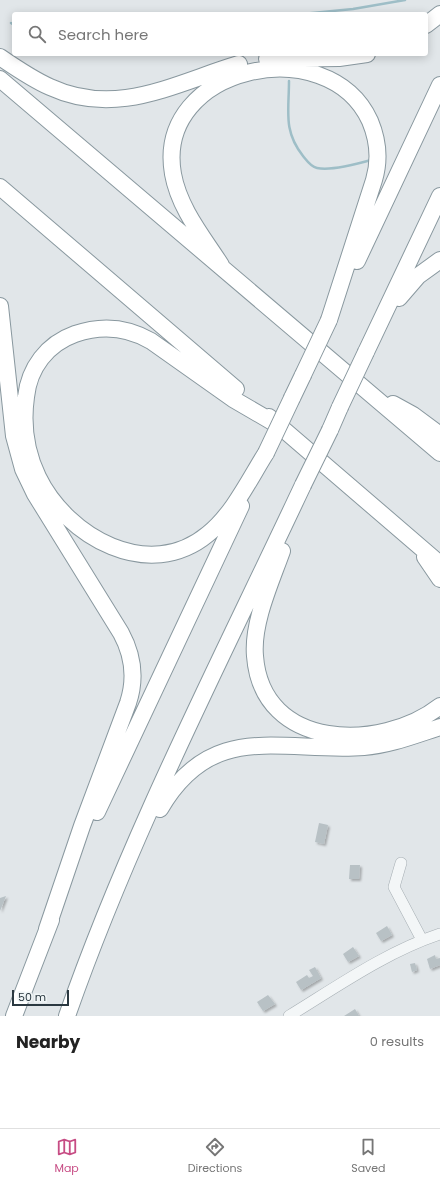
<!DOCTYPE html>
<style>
body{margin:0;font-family:Poppins,sans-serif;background:#f6f6f6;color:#222}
.scale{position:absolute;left:12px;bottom:10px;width:57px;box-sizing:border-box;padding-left:4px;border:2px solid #2a3840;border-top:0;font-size:11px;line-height:14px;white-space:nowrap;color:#2a3840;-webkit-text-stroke:3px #f0f5f6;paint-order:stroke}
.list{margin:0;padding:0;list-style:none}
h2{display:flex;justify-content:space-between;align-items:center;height:52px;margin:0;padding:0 16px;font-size:17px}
h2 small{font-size:13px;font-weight:400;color:#767676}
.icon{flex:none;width:22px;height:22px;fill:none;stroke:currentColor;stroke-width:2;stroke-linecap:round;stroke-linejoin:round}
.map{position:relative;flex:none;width:440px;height:1016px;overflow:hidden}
.search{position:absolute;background:#fff;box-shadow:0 2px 10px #0003;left:12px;right:12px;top:12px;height:44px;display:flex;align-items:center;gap:10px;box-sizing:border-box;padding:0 14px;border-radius:4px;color:#767676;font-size:15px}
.sheet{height:112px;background:#fff}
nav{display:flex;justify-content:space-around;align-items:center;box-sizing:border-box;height:56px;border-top:1px solid #e0e0e0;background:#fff;font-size:11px;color:#767676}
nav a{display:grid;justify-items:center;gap:2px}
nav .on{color:#c74c84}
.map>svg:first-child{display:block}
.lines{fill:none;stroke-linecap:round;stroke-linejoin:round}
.stream{stroke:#9ebec7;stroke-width:2.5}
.building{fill:#b8c1c5;filter:url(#shadow)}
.minor-casing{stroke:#a6aeb3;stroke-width:12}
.highway-casing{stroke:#89989f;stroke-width:18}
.minor{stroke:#f3f6f7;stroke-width:11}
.highway{stroke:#fff;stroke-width:16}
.highway-bridge-casing{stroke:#89989f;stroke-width:18;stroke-linecap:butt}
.highway-bridge{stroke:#fff;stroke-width:16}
</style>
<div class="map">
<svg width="440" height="1016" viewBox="0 0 440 1016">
<defs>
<filter id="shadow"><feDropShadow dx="2" dy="2" stdDeviation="1" flood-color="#0004"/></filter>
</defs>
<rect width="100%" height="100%" fill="#e1e6e9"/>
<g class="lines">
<path class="stream" d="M302,14L353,9L405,0
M11,23L14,25
M289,81C289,111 283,131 303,156C307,161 311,167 317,168C332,171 357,164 371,160"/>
</g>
<path class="building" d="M319,823L328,825L324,844L315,842Z
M350,865H360L359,879H349Z
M6,896L0,911V898Z
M387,926L392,935L381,941L376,933Z
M353,947L359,956L348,962L343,954Z
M435,955L436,959L440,958V965L430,969L427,959Z
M415,963L417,970L412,972L410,964Z
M315,967L321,978L301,990L296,982L307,975L309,978L313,976L309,970Z
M268,995L275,1004L263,1011L257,1002Z
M355,1009L359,1016H344Z"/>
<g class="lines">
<g class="minor-casing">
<path id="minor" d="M401,863L394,887L422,940
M289,1016C338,986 386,952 440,934"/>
</g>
<g class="highway-casing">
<path id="highway" d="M426,25L440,14
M0,57C16,68 32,79 50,87C117,118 175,83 239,64
M267,59L339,58L367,54
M0,79L440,453
M0,187L236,389
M357,261L440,85
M221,265C203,237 179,208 173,174C154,66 328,29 370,121C378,140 380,160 374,180L329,320
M399,298L418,276L440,260
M0,306L14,436L23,469L35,494L121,633C133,655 136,679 128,703L82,826L47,929
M366,352L440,196
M292,398L303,375
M393,404L413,415L440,435
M269,417L440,564
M330,430L340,407
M266,453C249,480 233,514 208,534C149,583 67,537 38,477C26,452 22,425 26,397C29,368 47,344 75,334C101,325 127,327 151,341L233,399L276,424
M282,551C271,582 252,623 255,656C262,751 381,752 440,706
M425,557L440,579
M160,809C212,719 281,753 364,747C390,745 415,735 440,727
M97,812L241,506
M14,1016L51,920
M67,1016C131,833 221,660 303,485"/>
</g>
<use href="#minor" class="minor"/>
<use href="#highway" class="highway"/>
<g class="highway-bridge-casing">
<path id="highway-bridge" d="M303,375L329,320
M340,407L366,352
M266,453L292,398
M303,485L330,430"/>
</g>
<use href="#highway-bridge" class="highway-bridge"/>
</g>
</svg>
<div class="scale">50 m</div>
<div class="search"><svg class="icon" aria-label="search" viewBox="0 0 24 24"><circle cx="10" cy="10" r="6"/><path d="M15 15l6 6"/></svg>Search here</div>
</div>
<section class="sheet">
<h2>Nearby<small>0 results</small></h2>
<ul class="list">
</ul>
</section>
<nav>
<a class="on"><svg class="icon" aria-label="map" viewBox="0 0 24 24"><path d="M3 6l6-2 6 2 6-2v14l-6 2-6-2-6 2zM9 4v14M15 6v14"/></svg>Map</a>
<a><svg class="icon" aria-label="directions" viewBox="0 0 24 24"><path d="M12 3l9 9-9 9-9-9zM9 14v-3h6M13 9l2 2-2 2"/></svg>Directions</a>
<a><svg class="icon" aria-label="saved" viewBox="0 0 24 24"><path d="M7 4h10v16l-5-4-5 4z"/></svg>Saved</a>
</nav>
